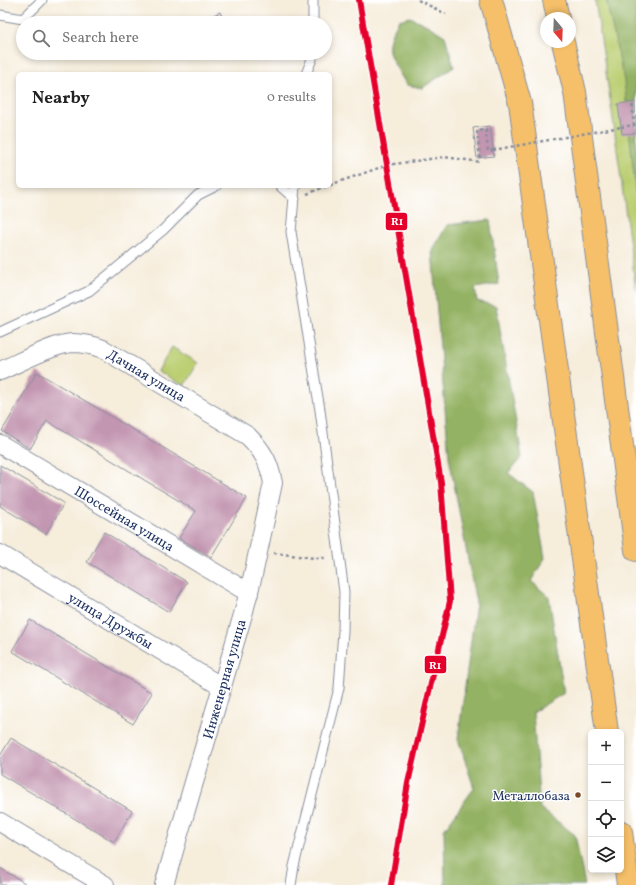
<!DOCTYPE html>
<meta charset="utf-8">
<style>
body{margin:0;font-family:Vollkorn,serif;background:#f6f6f6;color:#222}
.controls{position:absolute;right:12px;bottom:12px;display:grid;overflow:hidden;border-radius:6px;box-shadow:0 2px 6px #0003}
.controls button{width:36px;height:36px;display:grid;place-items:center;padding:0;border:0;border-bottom:1px solid #e0e0e0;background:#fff;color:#222;font:20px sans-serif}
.compass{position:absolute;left:540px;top:12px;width:36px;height:36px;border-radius:50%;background:#fff;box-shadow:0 2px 6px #0003;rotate:161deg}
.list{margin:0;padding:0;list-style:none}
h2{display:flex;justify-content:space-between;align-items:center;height:52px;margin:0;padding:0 16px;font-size:17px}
h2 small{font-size:13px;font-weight:400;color:#767676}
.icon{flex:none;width:22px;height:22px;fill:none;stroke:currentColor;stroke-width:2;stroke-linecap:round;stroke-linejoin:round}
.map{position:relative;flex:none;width:636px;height:885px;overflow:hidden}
.search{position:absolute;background:#fff;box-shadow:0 2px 6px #0003;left:16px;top:16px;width:316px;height:44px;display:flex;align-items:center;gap:10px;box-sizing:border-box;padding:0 14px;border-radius:22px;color:#767676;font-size:15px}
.panel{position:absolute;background:#fff;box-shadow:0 2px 6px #0003;left:16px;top:72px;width:316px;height:116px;border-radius:6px}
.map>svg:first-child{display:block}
.green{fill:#bbcf72;stroke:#6b7f68}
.forest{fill:#94b264;stroke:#587061}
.building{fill:#c295b0}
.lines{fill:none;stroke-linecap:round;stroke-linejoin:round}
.lane-casing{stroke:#888e9c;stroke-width:11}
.street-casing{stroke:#888e9c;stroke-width:20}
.highway-casing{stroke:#888e9c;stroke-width:24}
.path{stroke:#888e9c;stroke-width:2.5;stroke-dasharray:3 3;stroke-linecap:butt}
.lane{stroke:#fff;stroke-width:9}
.street{stroke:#fff;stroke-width:18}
.highway{stroke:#f6c06b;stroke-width:22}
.path-bridge{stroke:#888e9c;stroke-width:2.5;stroke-dasharray:3 3;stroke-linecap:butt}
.rail-1-casing{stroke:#fff;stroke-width:9}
.rail-1{stroke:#e4002b;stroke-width:6}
.bus-dot{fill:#7a4b2a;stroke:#fff;stroke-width:1.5}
.labels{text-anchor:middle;stroke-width:3;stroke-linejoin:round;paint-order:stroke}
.bus-label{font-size:13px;fill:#1b2f5e;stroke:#fff;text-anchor:end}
.street-label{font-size:14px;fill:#1b2f5e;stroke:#fff}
.line-badge{stroke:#fff;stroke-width:1.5}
.badge-label{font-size:11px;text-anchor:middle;font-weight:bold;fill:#fff}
</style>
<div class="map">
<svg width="636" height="885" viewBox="0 0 636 885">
<rect width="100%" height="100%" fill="#fff"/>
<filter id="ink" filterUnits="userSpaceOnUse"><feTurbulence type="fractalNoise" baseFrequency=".025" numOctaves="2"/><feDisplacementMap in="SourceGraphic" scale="8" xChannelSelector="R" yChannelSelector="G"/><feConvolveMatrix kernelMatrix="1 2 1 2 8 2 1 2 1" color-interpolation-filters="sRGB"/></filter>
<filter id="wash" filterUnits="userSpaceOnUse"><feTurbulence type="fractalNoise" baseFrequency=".012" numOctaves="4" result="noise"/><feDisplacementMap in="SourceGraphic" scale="16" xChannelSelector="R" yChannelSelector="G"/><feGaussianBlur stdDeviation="0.9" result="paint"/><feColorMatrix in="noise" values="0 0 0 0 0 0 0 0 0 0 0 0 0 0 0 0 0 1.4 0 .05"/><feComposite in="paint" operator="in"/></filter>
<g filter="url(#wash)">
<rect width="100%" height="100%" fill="#f6eddb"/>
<path class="green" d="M595,0H636V290L612,112Z
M172,347L198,363L184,386L158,371Z"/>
<path class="forest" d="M606,0H636V196L624,80Z
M410,17L427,25L445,36L454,67L422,88L407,85C403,79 389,57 389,51C387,40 394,29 399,20Z
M490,220L499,284L475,288L477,301L496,306L522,457L508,473L533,492L545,558L531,581L549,597L564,693L533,712L540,808L575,835L585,885H445L444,830L474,788L458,739L476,603L449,457L432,251L447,225Z"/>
<g id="blocks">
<path class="building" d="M220,12L225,23H197Z
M635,102L636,133L622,134L618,104Z
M490,126L494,156L477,158L473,128Z
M37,372L247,498L211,557L179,538L196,511L146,481L47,421L30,449L2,431Z
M0,465L64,503L46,534L0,506Z
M104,532L187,582L169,612L87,562Z
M30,620L152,693L133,724L12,651Z
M11,738L132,811L114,842L0,774V756Z
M0,868L28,885H0Z"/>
</g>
</g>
<g filter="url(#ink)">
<use href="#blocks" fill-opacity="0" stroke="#888e9c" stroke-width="1"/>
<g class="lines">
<g class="lane-casing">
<path id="lane" d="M313,0V23
M0,15L23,19L42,0
M306,74L312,59V53
M280,186L295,199
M0,332L89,291L163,230L198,195L216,186
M291,885L294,866L339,688L343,631L344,592L320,410L291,232L295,186"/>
</g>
<g class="street-casing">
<g id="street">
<path id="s1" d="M0,371C19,363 53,344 72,343C83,343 93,345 103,349L248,436C263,451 269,462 273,483L253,575L244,611L164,885"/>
<path id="s2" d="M0,444L249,593"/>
<path id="s3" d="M0,554L222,687"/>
<path d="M0,822L105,885"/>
</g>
</g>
<g class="highway-casing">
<path id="highway" d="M491,0L520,103L607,732
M554,0L558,18
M563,42L575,92L636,550
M621,832L628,885"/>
</g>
<path class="path" d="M418,0L446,14
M621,127L634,125L632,103
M480,158L477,131L486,130L488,151L493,150
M330,185L387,165L444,157L481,162
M307,194L327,186
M274,553L314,558H327"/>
<use href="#lane" class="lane"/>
<use href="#street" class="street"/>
<use href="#highway" class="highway"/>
<path class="path-bridge" d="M493,150L621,127"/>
<g class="rail-1-casing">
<path id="rail-1" d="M359,0L441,482L450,601L408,783L391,885"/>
</g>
<use href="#rail-1" class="rail-1"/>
</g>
</g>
<circle class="bus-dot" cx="578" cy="795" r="3.5"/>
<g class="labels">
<g class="bus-label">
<text x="570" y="800">Металлобаза</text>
</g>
<g class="street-label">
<text dy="5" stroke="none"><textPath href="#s1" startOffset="160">Дачная улица</textPath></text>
<text dy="5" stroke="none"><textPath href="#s2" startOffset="145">Шоссейная улица</textPath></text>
<text dy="5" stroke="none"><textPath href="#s3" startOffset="129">улица Дружбы</textPath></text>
<text transform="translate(224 679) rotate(-74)" y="5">Инженерная улица</text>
</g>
</g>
<g class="line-badge">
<rect x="385" y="212" width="23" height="19" rx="4" fill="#e4002b"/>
<rect x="424" y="655" width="23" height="19" rx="4" fill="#e4002b"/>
</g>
<g class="badge-label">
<text x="397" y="225">R1</text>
<text x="435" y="669">R1</text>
</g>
</svg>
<div class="controls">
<button>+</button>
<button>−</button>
<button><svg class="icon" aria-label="locate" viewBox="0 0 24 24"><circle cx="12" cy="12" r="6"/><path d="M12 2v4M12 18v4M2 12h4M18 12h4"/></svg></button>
<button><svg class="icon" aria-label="layers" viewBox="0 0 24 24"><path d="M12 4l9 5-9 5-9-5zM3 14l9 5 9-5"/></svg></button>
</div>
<svg class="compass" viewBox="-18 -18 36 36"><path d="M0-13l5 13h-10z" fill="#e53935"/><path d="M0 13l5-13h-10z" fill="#767676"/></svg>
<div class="search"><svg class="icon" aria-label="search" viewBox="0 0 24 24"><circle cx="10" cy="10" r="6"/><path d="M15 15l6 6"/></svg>Search here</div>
<section class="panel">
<h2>Nearby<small>0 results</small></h2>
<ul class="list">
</ul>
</section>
</div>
